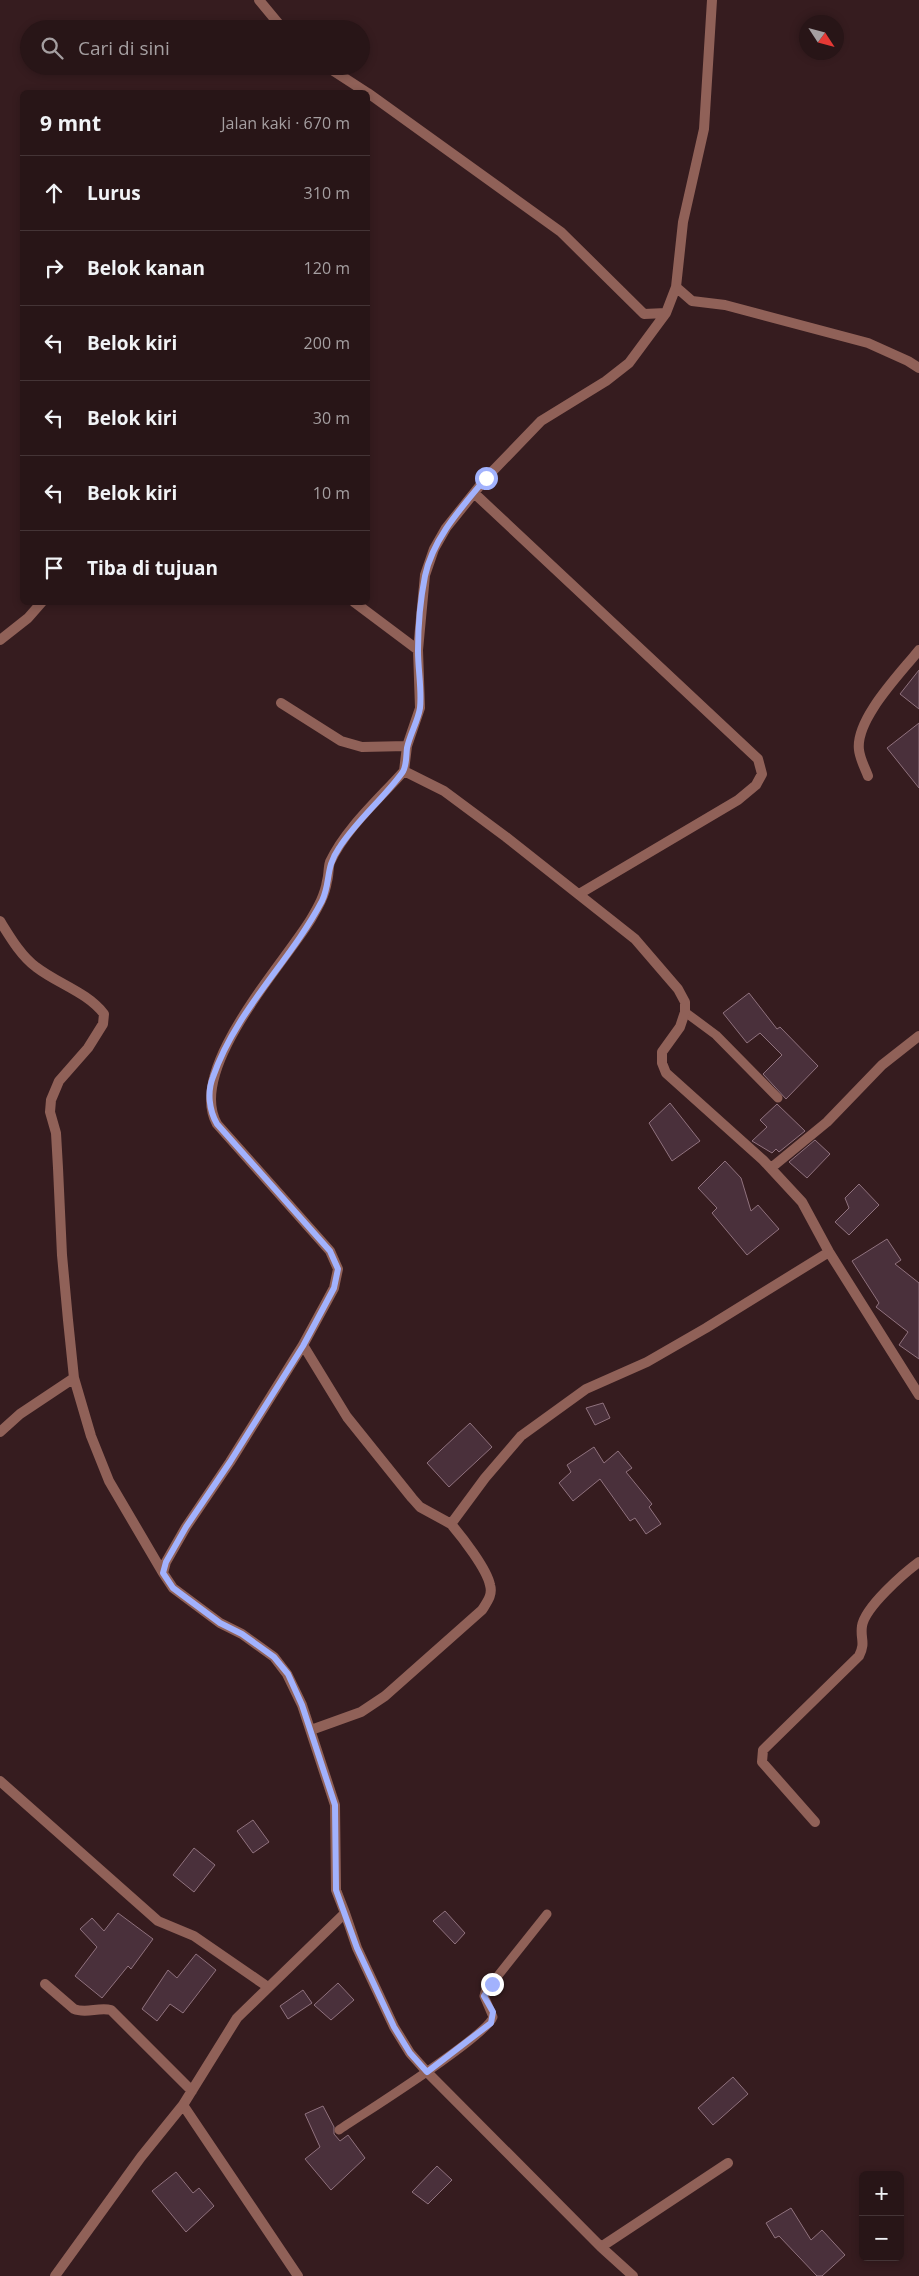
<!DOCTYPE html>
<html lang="id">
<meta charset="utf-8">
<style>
body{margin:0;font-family:"Open Sans",sans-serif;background:#301e20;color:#f1f3f6}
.controls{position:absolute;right:15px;bottom:15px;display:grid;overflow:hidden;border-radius:8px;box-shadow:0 2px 8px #0003}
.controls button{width:45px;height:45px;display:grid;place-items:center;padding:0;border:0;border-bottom:1px solid #443436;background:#281517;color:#f1f3f6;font:25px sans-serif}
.compass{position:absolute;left:799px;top:15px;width:45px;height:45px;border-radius:50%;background:#281517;box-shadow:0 2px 8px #0003;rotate:126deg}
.stop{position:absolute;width:15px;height:15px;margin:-11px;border:4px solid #a2b2fd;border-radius:50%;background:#fff}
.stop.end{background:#a2b2fd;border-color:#fff;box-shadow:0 1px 5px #0008}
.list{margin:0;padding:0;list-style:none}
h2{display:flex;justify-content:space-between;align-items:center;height:65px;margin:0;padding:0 20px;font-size:21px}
h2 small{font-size:16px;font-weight:400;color:#a59fa1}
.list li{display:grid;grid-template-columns:32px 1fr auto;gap:15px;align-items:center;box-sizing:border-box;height:75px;padding:0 20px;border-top:1px solid #443436}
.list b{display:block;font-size:19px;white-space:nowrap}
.list em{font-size:16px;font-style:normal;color:#a59fa1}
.icon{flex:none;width:28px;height:28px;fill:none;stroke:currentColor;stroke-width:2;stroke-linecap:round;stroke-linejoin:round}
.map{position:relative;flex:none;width:919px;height:2276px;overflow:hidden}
.search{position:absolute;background:#281517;box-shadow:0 2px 8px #0003;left:20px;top:20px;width:350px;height:55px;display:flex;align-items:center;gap:12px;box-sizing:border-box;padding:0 18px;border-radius:28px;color:#a59fa1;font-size:19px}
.panel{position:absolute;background:#281517;box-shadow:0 2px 8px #0003;left:20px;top:90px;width:350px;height:515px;border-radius:8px}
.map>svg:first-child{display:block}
.building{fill:#4a303b;stroke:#90727e}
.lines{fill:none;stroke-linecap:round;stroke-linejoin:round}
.service{stroke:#906158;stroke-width:9}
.minor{stroke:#906158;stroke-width:10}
.route{stroke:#a2b2fd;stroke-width:6}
</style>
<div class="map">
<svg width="919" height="2276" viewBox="0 0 919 2276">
<rect width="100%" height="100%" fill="#361c1f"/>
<path class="building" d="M919,670V709L900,694Z
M919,723V788L887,748Z
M749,993L777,1029L780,1027L818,1066L786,1099L763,1074L782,1055L760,1033L747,1043L723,1013Z
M670,1103L700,1141L672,1161L649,1123Z
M777,1104L805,1131L779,1152L776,1149L772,1153L752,1141L767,1127L760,1120Z
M815,1140L830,1154L807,1178L789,1162Z
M725,1161L741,1178L751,1211L758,1205L779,1229L747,1255L712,1213L717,1208L698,1188Z
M859,1184L879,1205L849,1235L835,1222L849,1208L845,1198Z
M887,1239L901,1260L895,1264L919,1283V1359L899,1345L908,1332L876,1307L879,1303L852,1261Z
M603,1403L610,1418L595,1425L586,1408Z
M470,1423L492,1447L449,1487L427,1463Z
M594,1447L604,1463L618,1451L632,1468L626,1472L652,1504L649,1507L661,1524L646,1534L635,1518L630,1521L600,1479L573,1501L559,1483L571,1472L567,1465Z
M253,1820L269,1842L253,1853L237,1831Z
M194,1848L215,1865L194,1892L173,1875Z
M445,1911L465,1933L455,1944L433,1921Z
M118,1913L153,1939L131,1969L128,1966L102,1998L75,1976L97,1947L80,1929L92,1918L104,1931Z
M196,1954L216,1970L183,2013L170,2004L157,2021L142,2009L168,1970L177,1978Z
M338,1983L354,2000L331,2020L314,2005Z
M303,1990L312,2003L288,2019L280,2006Z
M733,2077L748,2094L713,2125L698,2108Z
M323,2106L334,2127V2134L340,2141L348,2135L365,2158L331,2190L305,2159L320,2147L305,2114Z
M437,2166L452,2180L428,2204L412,2192Z
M176,2172L193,2193L199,2188L214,2206L186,2232L152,2191Z
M791,2208L811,2240L822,2230L845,2255L822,2276H817L779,2236L775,2238L766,2223Z"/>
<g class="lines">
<path class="service" d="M685,1012L716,1035L778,1098
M339,2130C364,2113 486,2037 493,2017L484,1996L485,1992L547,1914"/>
<path class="minor" d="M259,0L283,29
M712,0L704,129L683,222L676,287L666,313L629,363L606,381L541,421L486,478L446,528L434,549L425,575L418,650L420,708L407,746L404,771L444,791L506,837L635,939L678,989L685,1002V1012L680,1027L662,1052V1063L666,1073L763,1160L802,1202L829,1252L919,1395
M326,66L366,92
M368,93L561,232L644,314L666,313
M676,287L692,301L725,305L868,343L908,361L919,368
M474,493L758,759L762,774L756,785L738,800L579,894
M354,602L418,650
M0,640L28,618L42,602
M281,703L341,741L362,747L407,746
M404,771C379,799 346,828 330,862C328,868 329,875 327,881C325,895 318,907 311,919C283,965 186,1069 217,1124L330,1251L338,1269L334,1288L303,1345L230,1462L186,1527L166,1562L163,1573L173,1588L220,1623L242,1634L274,1657L287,1674L302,1705L335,1805L336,1890L345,1913L357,1948L394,2027L410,2053L427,2072L601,2247L633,2276
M868,776C865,768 860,759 859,750C855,719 901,673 919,650
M0,921C10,937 21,956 36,967C58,984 87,992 104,1014L103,1024L88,1048L59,1081L51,1100L50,1112L56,1133L58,1168L62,1255L68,1320L74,1378L91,1436L109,1481L163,1573
M771,1168L827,1122L882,1065L919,1036
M303,1345L347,1417L412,1498L420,1507L451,1524
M0,1432L20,1414L74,1378
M311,1730L361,1712L385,1696L482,1610C487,1602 493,1595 490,1585C487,1569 462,1537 451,1524L485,1478L521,1436L586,1389L647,1362L706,1328L829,1252
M0,1781L158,1921L194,1936L268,1987
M815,1822L762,1762L763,1750L859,1656C866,1642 860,1639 862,1626C865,1607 904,1573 919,1562
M45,1984L74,2009C86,2014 98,2007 111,2010L192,2091
M183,2105L298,2276
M601,2247L728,2163
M55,2276L141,2157L183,2105L237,2018L345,1913"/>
</g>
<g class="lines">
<path class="route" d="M486,478C462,507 433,538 425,576C420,601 418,627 418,651C418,670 422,690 420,708C418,721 410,734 407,748C406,755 407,767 402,773C383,799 357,820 339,848C325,868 331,882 322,901C290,962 236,1010 213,1077C207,1092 209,1110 217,1124L330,1251L338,1269L334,1288L303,1346L230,1462L186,1527L166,1562L163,1573L173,1588L220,1623L242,1634L274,1657L288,1674L302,1705L335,1805L336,1890L357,1948L394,2027L410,2053L427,2072L491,2023L493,2012L484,1996L492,1984"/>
</g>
</svg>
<div class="controls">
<button>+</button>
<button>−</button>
</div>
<svg class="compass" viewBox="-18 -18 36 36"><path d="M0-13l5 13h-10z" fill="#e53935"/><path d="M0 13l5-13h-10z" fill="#a59fa1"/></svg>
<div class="stop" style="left:486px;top:478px"></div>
<div class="stop end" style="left:492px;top:1984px"></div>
<div class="search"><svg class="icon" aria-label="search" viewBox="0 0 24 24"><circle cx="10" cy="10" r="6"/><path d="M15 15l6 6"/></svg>Cari di sini</div>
<section class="panel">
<h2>9 mnt<small>Jalan kaki · 670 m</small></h2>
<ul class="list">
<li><svg class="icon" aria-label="ahead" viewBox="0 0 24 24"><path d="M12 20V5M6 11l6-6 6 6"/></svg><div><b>Lurus</b></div><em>310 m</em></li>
<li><svg class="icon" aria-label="right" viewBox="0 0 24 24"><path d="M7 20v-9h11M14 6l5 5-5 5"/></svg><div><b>Belok kanan</b></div><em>120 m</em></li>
<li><svg class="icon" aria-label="left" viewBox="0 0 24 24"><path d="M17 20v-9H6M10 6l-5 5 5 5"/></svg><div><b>Belok kiri</b></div><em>200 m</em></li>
<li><svg class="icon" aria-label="left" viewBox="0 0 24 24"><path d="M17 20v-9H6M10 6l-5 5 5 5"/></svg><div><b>Belok kiri</b></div><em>30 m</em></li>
<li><svg class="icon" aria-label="left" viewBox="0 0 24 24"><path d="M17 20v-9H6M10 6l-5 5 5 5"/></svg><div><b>Belok kiri</b></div><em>10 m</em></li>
<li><svg class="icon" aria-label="arrive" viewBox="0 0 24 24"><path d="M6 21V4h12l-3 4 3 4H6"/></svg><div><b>Tiba di tujuan</b></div></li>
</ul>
</section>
</div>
